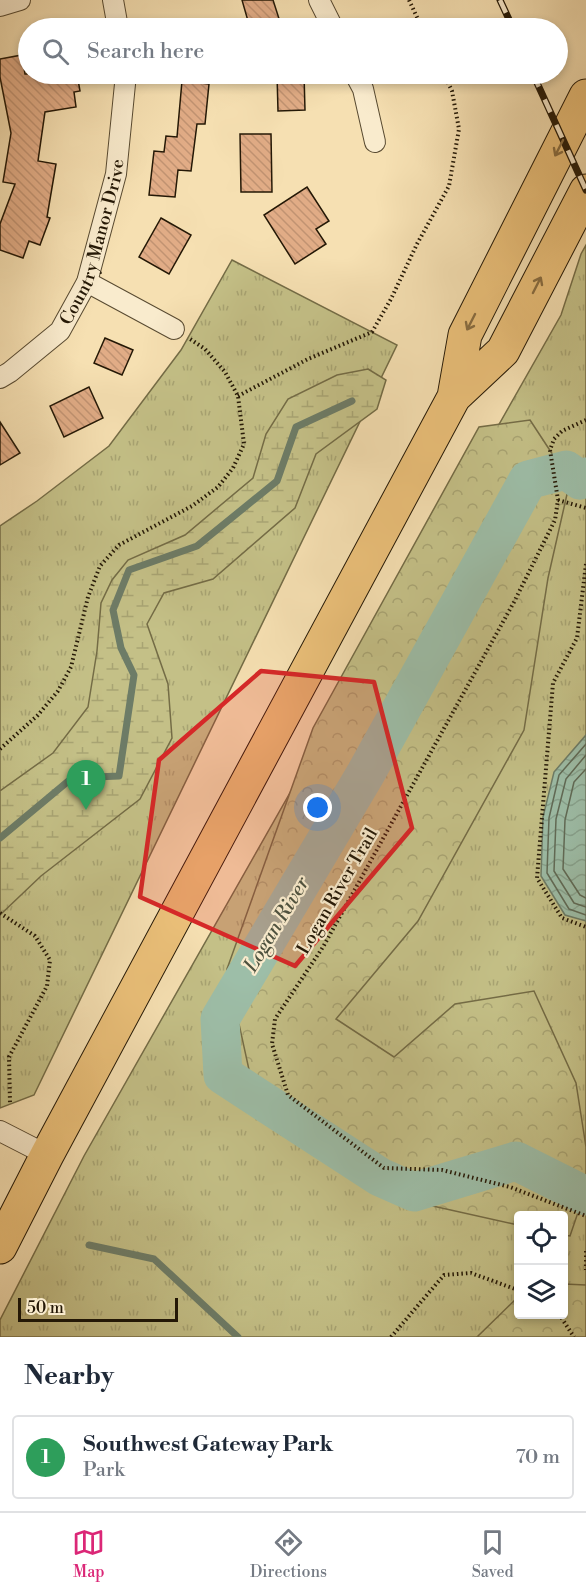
<!DOCTYPE html>
<style>
body{margin:0;font-family:"Libre Bodoni",serif;background:#f6f6f7;color:#1f2937}
.controls{position:absolute;right:18px;bottom:18px;display:grid;overflow:hidden;border-radius:6px;box-shadow:0 3px 9px #0003}
.controls button{width:54px;height:54px;display:grid;place-items:center;padding:0;border:0;border-bottom:2px solid #e0e1e3;background:#fff;color:#1f2937;font:30px sans-serif}
.scale{position:absolute;left:18px;bottom:15px;width:160px;box-sizing:border-box;padding-left:6px;border:3px solid #241806;border-top:0;font-size:16px;line-height:21px;white-space:nowrap;color:#241806;-webkit-text-stroke:4px #f9ebcd;paint-order:stroke}
.you{position:absolute;left:318px;top:808px;width:21px;height:21px;margin:-15px;border:4px solid #fff;border-radius:50%;background:#1a73e8;box-shadow:0 0 0 9px #1a73e833}
.badge{display:grid;place-items:center;width:39px;height:39px;border-radius:50%;background:#db2777;color:#fff;font-size:20px;font-weight:700}
.pin{position:absolute;translate:-50% -50px;filter:drop-shadow(0 2px 3px #0008)}
.pin::after{content:'';position:absolute;top:32px;width:21px;height:18px;background:inherit;clip-path:polygon(0 0,100% 0,50% 100%)}
.list{margin:0;padding:0;list-style:none}
h2{display:flex;justify-content:space-between;align-items:center;height:78px;margin:0;padding:0 24px;font-size:26px}
h2 small{font-size:20px;font-weight:400;color:#747a83}
.list li{display:grid;grid-template-columns:39px 1fr auto;gap:18px;align-items:center;box-sizing:border-box;height:84px;margin:0 12px 12px;padding:0 12px;border:2px solid #e0e1e3;border-radius:6px}
.list b{display:block;font-size:22px;white-space:nowrap}
.list p{margin:0;font-size:20px;white-space:nowrap;color:#747a83}
.list em{font-size:20px;font-style:normal;color:#747a83}
.icon{flex:none;width:33px;height:33px;fill:none;stroke:currentColor;stroke-width:2;stroke-linecap:round;stroke-linejoin:round}
.map{position:relative;flex:none;width:586px;height:1337px;overflow:hidden}
.search{position:absolute;background:#fff;box-shadow:0 3px 9px #0003;left:18px;right:18px;top:18px;height:66px;display:flex;align-items:center;gap:15px;box-sizing:border-box;padding:0 21px;border-radius:33px;color:#747a83;font-size:22px}
.sheet{height:174px;background:#fff}
nav{display:flex;justify-content:space-around;align-items:center;box-sizing:border-box;height:84px;border-top:2px solid #e0e1e3;background:#fff;font-size:16px;color:#747a83}
nav a{display:grid;justify-items:center;gap:3px}
nav .on{color:#db2777}
.map>svg:first-child{display:block}
.grass{fill:url(#grass-tufts);stroke:#746c46;stroke-width:1.5;fill-rule:evenodd}
.forest{fill:url(#forest-crowns);stroke:#746c46;stroke-width:1.5}
.wetland{fill:url(#wetland-marsh);stroke:#746c46;stroke-width:1.5}
.water{fill:url(#water-waves);stroke:#6d7c67;stroke-width:1.5}
.lines{fill:none;stroke-linecap:round;stroke-linejoin:round}
.shore{stroke:#606b57;stroke-width:1.5}
.stream{stroke:#6d7c67;stroke-width:7}
.river{stroke:#9dbea8;stroke-width:39}
.building{fill:url(#building-back-hatch);stroke:#241806;stroke-width:1.5}
.street-casing{stroke:#584a31;stroke-width:22}
.highway-casing{stroke:#241806;stroke-width:35}
.path{stroke:#241806;stroke-width:4;stroke-dasharray:1.5 3;stroke-linecap:butt}
.street{stroke:#f9ebcd;stroke-width:20}
.highway{stroke:#ebc079;stroke-width:33}
.rail-casing{stroke:#241806;stroke-width:7}
.rail{stroke:#f9ebcd;stroke-width:4.5;stroke-dasharray:14;stroke-linecap:butt}
.oneway{stroke:#886c40}
.marked{fill:#d62828;fill-opacity:0.2;stroke:#d62828;stroke-width:4.5;stroke-linejoin:round}
.labels{text-anchor:middle;stroke-width:4.5;stroke-linejoin:round;paint-order:stroke}
.street-label{font-size:18px;fill:#241806;stroke:#f9ebcd}
.water-label{font-size:20px;font-style:italic;fill:#4e523f;stroke:#f9ebcd}
</style>
<div class="map">
<svg width="586" height="1337" viewBox="0 0 586 1337">
<defs>
<pattern id="grass-tufts" width="24" height="20" patternUnits="userSpaceOnUse" patternTransform="scale(1.5)"><rect width="24" height="20" fill="#c4c087"/><path d="M3 7l-1-3M5 7V3M7 7l1-3M15 17l-1-3M17 17v-4M19 17l1-3" fill="none" stroke="#a8a473"/></pattern>
<pattern id="forest-crowns" width="20" height="18" patternUnits="userSpaceOnUse" patternTransform="scale(1.5)"><rect width="20" height="18" fill="#c4c087"/><path d="M2 6a3 3 0 1 1 6 0M12 15a3 3 0 1 1 6 0" fill="none" stroke="#a8a473"/></pattern>
<pattern id="wetland-marsh" width="20" height="14" patternUnits="userSpaceOnUse" patternTransform="scale(1.5)"><rect width="20" height="14" fill="#c4c087"/><path d="M1 5h8M5 5V1M11 12h8M15 12V8" fill="none" stroke="#a8a473"/></pattern>
<pattern id="water-waves" width="16" height="10" patternUnits="userSpaceOnUse" patternTransform="scale(1.5)"><rect width="16" height="10" fill="#9dbea8"/><path d="M0 5q4-4 8 0t8 0" fill="none" stroke="#87a38f"/></pattern>
<pattern id="building-back-hatch" width="6" height="6" patternUnits="userSpaceOnUse" patternTransform="scale(1.5)"><rect width="6" height="6" fill="#e1ac86"/><path d="M-1 5l2 2M0 0l6 6M5-1l2 2" fill="none" stroke="#c19372"/></pattern>
</defs>
<rect width="100%" height="100%" fill="#f6e0b2"/>
<filter id="stains"><feTurbulence type="fractalNoise" baseFrequency=".00333" numOctaves="4"/><feColorMatrix values="0 0 0 0 .2 0 0 0 0 .09 0 0 0 0 .02 0 0 0 .5 -.17"/></filter>
<radialGradient id="worn" r=".72"><stop offset=".6" stop-color="#630" stop-opacity="0"/><stop offset="1" stop-color="#630" stop-opacity=".3"/></radialGradient>
<path class="grass" d="M586,245V1337H0V1320L84,1156L561,315L581,254ZM518,1216H564V1314H518Z
M232,260L397,345L34,1095L0,1108V526L37,501L109,446L181,350Z"/>
<path class="forest" d="M530,420L570,481L548,578L524,730L418,921L336,1019L394,1057L455,1004L534,991L576,1083L586,1147V1189L570,1236L564,1235V1216H518V1225L388,1196L258,1111L227,969L313,728L479,427Z
M564,1284L586,1285V1337H477L518,1297V1314H564Z"/>
<path class="wetland" d="M368,369L386,380L377,409L316,454L295,508L213,579L164,593L147,624L168,684L172,738L140,799L41,876L0,915V791L53,753L88,707L97,651L101,603L112,580L128,560L185,535L253,478L266,434L288,399L337,375Z"/>
<path class="water" d="M586,735V921L565,915L541,876L543,817L554,772Z"/>
<g class="lines">
<path class="shore" d="M586,744L559,775L549,818L547,873L569,909L586,915
M586,755L566,779L556,819L554,871L574,903L586,907
M586,769L574,782L565,820L563,869L580,895L586,898"/>
<path class="stream" d="M0,838L72,778L119,776L134,675L121,648L113,610L129,570L197,546L277,481L296,427L352,401
M89,1245L154,1259L238,1337"/>
<path class="river" d="M586,477L580,480L566,470L528,480L366,773L220,1019L223,1075L380,1177L414,1192L516,1161L586,1196"/>
</g>
<path class="building" d="M242,0H273L282,28H250Z
M22,55L25,74H77L80,91L74,92L76,107L45,112L38,161L56,164L47,217L50,218L40,245L29,241L23,258L0,250V224L15,184L3,182L11,133L0,77V59Z
M277,74H304L305,110L278,111Z
M182,81L209,84L205,124H197L191,171L178,170L175,197L149,195L154,151L164,152L166,136L177,137Z
M240,134H271L272,192H241Z
M307,187L329,221L316,229L326,244L295,264L264,215Z
M161,218L191,235L169,274L139,257Z
M105,338L133,350L122,375L94,363Z
M89,387L103,418L64,437L50,406Z
M0,422L20,453L0,465Z"/>
<g class="lines">
<g class="street-casing">
<g id="street">
<path d="M113,0L118,28"/>
<path d="M319,0L333,28"/>
<path d="M0,6L20,0"/>
<path d="M355,74L363,89L375,142"/>
<path d="M87,282L174,329"/>
<path id="s1" d="M0,378L10,372L60,331L87,282L116,174L126,74"/>
<path d="M0,1131L47,1155"/>
</g>
</g>
<g class="highway-casing">
<path id="highway" d="M454,397L503,351L586,191
M0,1247L47,1155L454,397L465,335L586,96"/>
</g>
<path class="path" d="M409,0L422,28
M238,396L308,359L372,332L391,299L417,244L449,186L459,129L452,91L444,74
M586,420L562,431L554,439L550,450L558,500L555,520L514,602L323,947L275,1019L272,1044L288,1095L384,1168L442,1170L510,1187L586,1216
M558,500L586,508
M586,564L577,638L553,683L537,878L562,918L586,927
M0,749L38,715L58,691L71,667L88,597L100,566L119,545L192,506L218,487L233,468L244,444L238,396L225,372L205,349L190,339
M0,913L35,936L50,960L47,986L9,1057L10,1103
M586,1251V1270
M559,1314L574,1337
M391,1337L444,1275L471,1273L518,1290"/>
<use href="#street" class="street"/>
<use href="#highway" class="highway"/>
<g class="rail-casing">
<path id="rail" d="M500,0L513,28
M533,74L586,190"/>
</g>
<use href="#rail" class="rail"/>
</g>
<defs><path id="oneway-shaft" d="M-6 0H5M1.5-3L5.5 0L1.5 3" fill="none" stroke-width="1.6" stroke-linecap="round" stroke-linejoin="round" transform="scale(1.5)"/></defs>
<g class="oneway">
<use href="#oneway-shaft" transform="translate(559 148) rotate(117)"/>
<use href="#oneway-shaft" transform="translate(537 285) rotate(-63)"/>
<use href="#oneway-shaft" transform="translate(471 322) rotate(117)"/>
</g>
<path class="marked" d="M261,671L374,682L412,828L295,966L140,897L159,760Z"/>
<g class="labels">
<g class="street-label">
<text dy="6" stroke="none"><textPath href="#s1" startOffset="172">Country Manor Drive</textPath></text>
<text transform="translate(337 891) rotate(-60)" y="6">Logan River Trail</text>
</g>
<g class="water-label">
<text transform="translate(276 924) rotate(-59)" y="7">Logan River</text>
</g>
</g>
<rect width="100%" height="100%" filter="url(#stains)"/>
<rect width="100%" height="100%" fill="url(#worn)"/>
</svg>
<div class="controls">
<button><svg class="icon" aria-label="locate" viewBox="0 0 24 24"><circle cx="12" cy="12" r="6"/><path d="M12 2v4M12 18v4M2 12h4M18 12h4"/></svg></button>
<button><svg class="icon" aria-label="layers" viewBox="0 0 24 24"><path d="M12 4l9 5-9 5-9-5zM3 14l9 5 9-5"/></svg></button>
</div>
<div class="scale">50 m</div>
<div class="you"></div>
<div class="pin badge" style="left:86px;top:810px;background:#2e9e5b">1</div>
<div class="search"><svg class="icon" aria-label="search" viewBox="0 0 24 24"><circle cx="10" cy="10" r="6"/><path d="M15 15l6 6"/></svg>Search here</div>
</div>
<section class="sheet">
<h2>Nearby<small></small></h2>
<ul class="list">
<li><span class="badge" style="background:#2e9e5b">1</span><div><b>Southwest Gateway Park</b><p>Park</p></div><em>70 m</em></li>
</ul>
</section>
<nav>
<a class="on"><svg class="icon" aria-label="map" viewBox="0 0 24 24"><path d="M3 6l6-2 6 2 6-2v14l-6 2-6-2-6 2zM9 4v14M15 6v14"/></svg>Map</a>
<a><svg class="icon" aria-label="directions" viewBox="0 0 24 24"><path d="M12 3l9 9-9 9-9-9zM9 14v-3h6M13 9l2 2-2 2"/></svg>Directions</a>
<a><svg class="icon" aria-label="saved" viewBox="0 0 24 24"><path d="M7 4h10v16l-5-4-5 4z"/></svg>Saved</a>
</nav>
